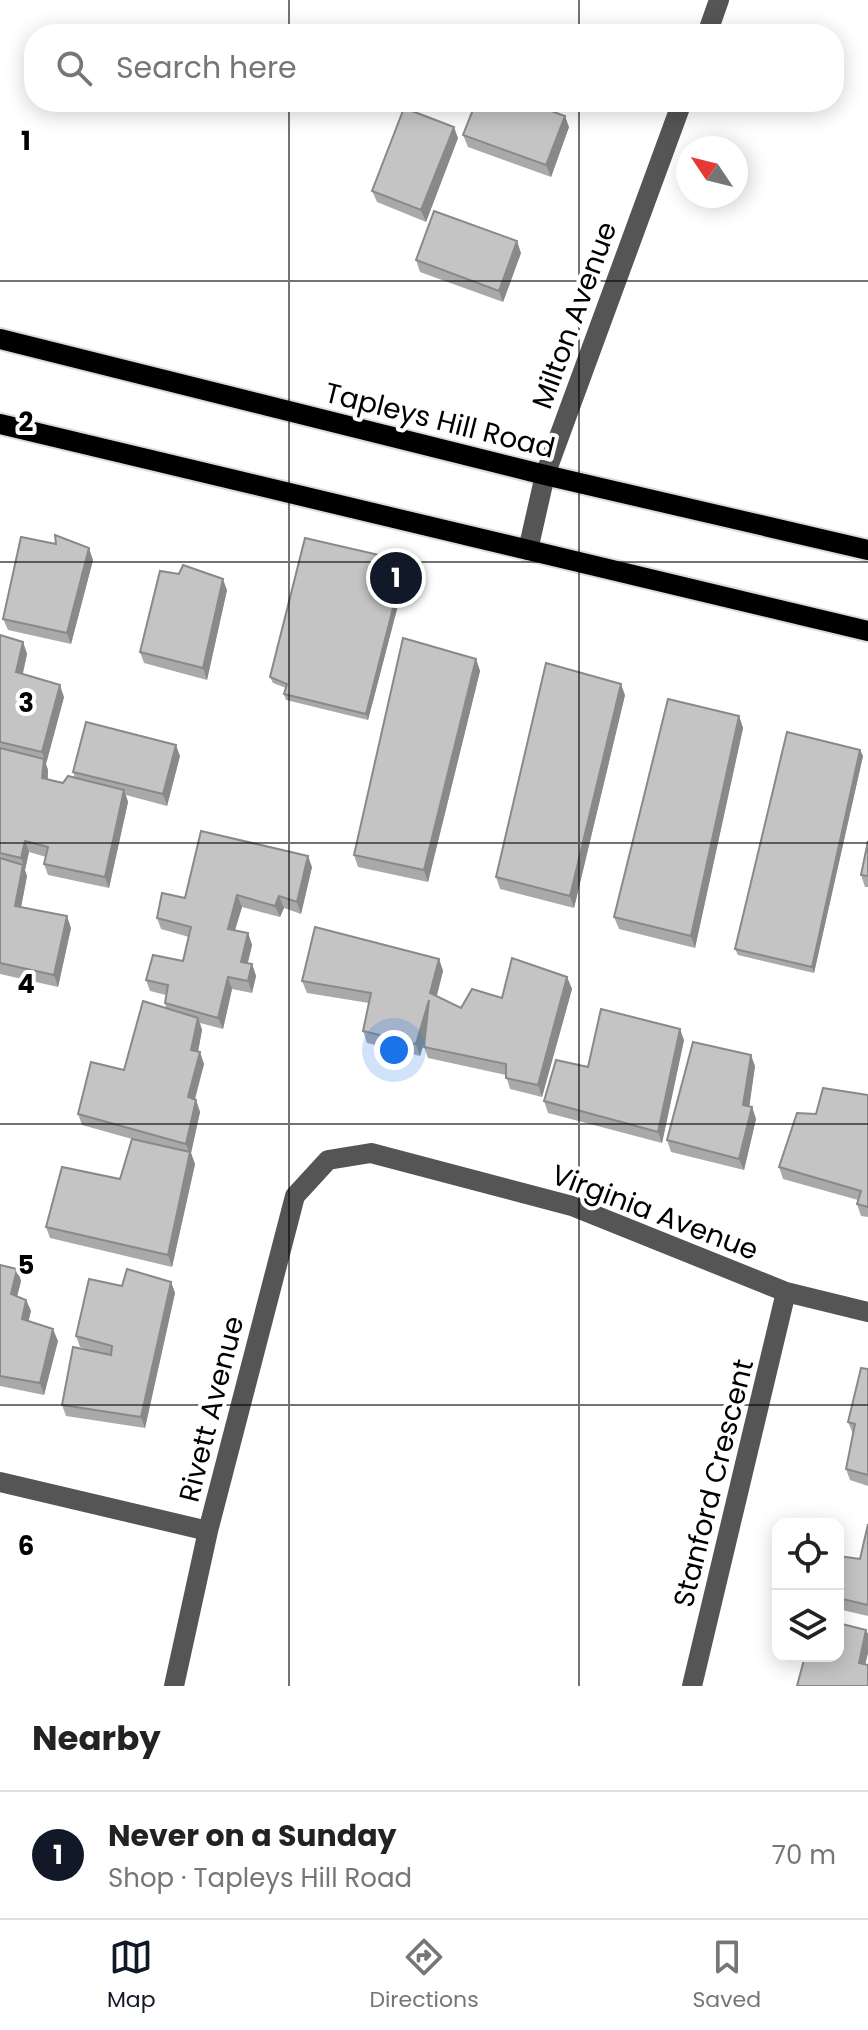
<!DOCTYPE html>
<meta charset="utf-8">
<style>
body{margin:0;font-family:Poppins,sans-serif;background:#f2f2f2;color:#222}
.controls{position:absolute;right:24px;bottom:24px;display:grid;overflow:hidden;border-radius:16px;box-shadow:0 4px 20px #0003}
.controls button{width:72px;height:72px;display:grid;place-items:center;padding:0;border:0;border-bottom:2px solid #e0e0e0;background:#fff;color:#222;font:40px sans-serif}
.compass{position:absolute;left:676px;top:136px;width:72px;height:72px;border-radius:50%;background:#fff;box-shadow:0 4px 20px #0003;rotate:305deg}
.you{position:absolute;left:394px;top:1050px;width:28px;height:28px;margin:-20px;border:6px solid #fff;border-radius:50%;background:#1a73e8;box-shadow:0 0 0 12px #1a73e833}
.badge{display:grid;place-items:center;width:52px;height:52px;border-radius:50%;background:#111827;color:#fff;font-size:26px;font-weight:700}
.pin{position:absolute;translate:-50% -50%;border:4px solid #fff;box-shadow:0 2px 8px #0006}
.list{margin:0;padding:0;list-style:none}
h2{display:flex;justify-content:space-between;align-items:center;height:104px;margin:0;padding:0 32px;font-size:34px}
h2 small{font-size:26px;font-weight:400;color:#767676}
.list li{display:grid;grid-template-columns:52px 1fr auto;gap:24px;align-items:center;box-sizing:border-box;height:128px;padding:0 32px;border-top:2px solid #e0e0e0}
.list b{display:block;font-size:30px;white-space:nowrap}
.list p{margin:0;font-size:26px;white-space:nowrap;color:#767676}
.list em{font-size:26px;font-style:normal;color:#767676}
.icon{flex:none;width:44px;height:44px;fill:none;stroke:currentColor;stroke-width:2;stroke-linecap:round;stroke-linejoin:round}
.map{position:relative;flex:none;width:868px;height:1686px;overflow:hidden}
.search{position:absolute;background:#fff;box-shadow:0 4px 20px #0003;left:24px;right:24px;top:24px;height:88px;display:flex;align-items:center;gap:20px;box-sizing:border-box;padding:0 28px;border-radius:32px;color:#767676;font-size:30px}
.sheet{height:232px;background:#fff}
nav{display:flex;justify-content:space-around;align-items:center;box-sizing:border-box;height:112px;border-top:2px solid #e0e0e0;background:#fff;font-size:22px;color:#767676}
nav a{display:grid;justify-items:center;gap:4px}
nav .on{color:#111827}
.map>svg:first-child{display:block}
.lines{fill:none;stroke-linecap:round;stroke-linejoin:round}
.major-casing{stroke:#dbdbdb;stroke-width:24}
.minor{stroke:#555;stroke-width:20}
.major{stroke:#000;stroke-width:20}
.wall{fill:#a9a9a9}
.shaded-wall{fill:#898989}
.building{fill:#c4c4c4;stroke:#898989;stroke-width:2}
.grid{fill:none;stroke:#000;stroke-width:2;stroke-opacity:0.55}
.labels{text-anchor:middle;stroke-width:8;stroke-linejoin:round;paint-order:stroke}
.street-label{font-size:28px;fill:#000;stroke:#fff}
.grid-label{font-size:26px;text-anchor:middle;font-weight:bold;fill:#000;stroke:#fff;stroke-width:8;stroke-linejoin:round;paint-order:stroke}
</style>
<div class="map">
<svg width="868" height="1686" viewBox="0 0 868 1686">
<rect width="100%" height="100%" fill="#fff"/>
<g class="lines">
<g class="major-casing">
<path id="major" d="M0,339L545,475L868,550
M0,424L868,631"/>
</g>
<path class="minor" d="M707,34L719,0
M528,550L545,475L682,102
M0,1482L208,1531
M174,1686L208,1531L295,1196L328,1160L371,1153L572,1206L786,1292L868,1312
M692,1686L786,1292"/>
<use href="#major" class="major"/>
</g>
<path class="wall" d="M569,127L551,177L468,147L463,135Z
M458,138L426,222L377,202L372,191Z
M521,253L503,302L420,272L416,260Z
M56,544L93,560L71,644L8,630L3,619Z
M405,561L408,567L368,720L286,700L284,694L286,688L273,683L270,677Z
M227,590L207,680L144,663L140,652Z
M0,635L23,642L27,654L23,674L64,697L46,764L48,770V780L63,783L75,778L73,772L180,756L167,806L126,795L128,802L109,888L48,875L44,864L46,857L29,852L25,870L27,876L21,907L71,928L58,987L0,974Z
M476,659L480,671L428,882L358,867L354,855Z
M625,695L574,908L500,889L496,877Z
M739,716L743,728L695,948L619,929L614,917Z
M860,750L863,756L814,973L738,955L735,949Z
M868,841V887H865L861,875Z
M312,867L301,914L284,908L280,917L242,907L235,930L248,933L252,945L248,963L252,964L256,976L252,993L232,989L223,1029L200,1023L202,1030L198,1052L204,1064L195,1100H196L200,1112L191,1153L195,1164L172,1267L50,1238L46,1227L120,1179L132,1139L82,1125L78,1114L124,1070L166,1008L165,1003L166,995L150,991L146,980L183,961L189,937L161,929L157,918L185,898Z
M439,959L443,971L437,996L461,1008L502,998L567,977L572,989L542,1097L510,1089L506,1075L428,1058L424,1047V1042L420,1056L367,1043L363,1031L369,1003L307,993L302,981Z
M684,1040L662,1143L548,1113L544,1101L588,1067Z
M755,1066L749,1106L752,1107L756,1119L744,1170L671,1152L667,1140Z
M868,1095V1217L861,1216L857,1204L858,1200L783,1179L779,1167L816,1114Z
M0,1265L17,1269L21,1281L17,1296L26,1300L31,1311L28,1321L58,1341L44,1395L0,1386Z
M171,1282L175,1293L145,1428L66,1416L62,1405L93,1351L80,1347L76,1336L122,1286Z
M868,1369V1486L850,1480L846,1469L853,1434L848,1422Z
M868,1524V1616L838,1609V1556L860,1559Z"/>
<path class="shaded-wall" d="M565,116L569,127L551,177L546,165Z
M454,127L458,138L426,222L421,210Z
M517,241L521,253L503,302L499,291Z
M89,548L93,560L71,644L67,633Z
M405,561L408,567L368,720L366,714Z
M223,579L227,590L207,680L203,668Z
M23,642L27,654L20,684L16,672Z
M476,659L480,671L428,882L424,870Z
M621,684L625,695L574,908L570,896Z
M60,685L64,697L46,764L42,752Z
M739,716L743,728L695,948L691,936Z
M176,745L180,756L167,806L163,794Z
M860,750L863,756L814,973L812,967Z
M44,759L48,770L47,790L42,778Z
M124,790L128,802L109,888L105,877Z
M25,841L29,852L25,870L21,858Z
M308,856L312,867L301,914L297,902Z
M23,865L27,876L19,918L15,906Z
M237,895L242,907L232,940L228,929Z
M279,896L284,908L280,917L275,906Z
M67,916L71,928L58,987L54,975Z
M248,933L252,945L245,973L241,962Z
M439,959L443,971L434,1005L430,993Z
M252,964L256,976L252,993L248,981Z
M228,977L232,989L223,1029L218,1018Z
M567,977L572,989L542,1097L538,1085Z
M429,1000L434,1011L420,1056L416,1044Z
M198,1018L202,1030L196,1062L191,1050Z
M680,1029L684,1040L662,1143L658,1132Z
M200,1052L204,1064L192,1108L188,1097Z
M751,1055L755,1066L748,1116L743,1105Z
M196,1100L200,1112L191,1153L195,1164L172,1267L168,1255L190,1155L186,1144Z
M752,1107L756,1119L744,1170L739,1159Z
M17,1269L21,1281L15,1305L11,1294Z
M171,1282L175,1293L145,1428L141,1417Z
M26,1300L31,1311L26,1331L22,1319Z
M53,1329L58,1341L44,1395L40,1383Z
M866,1630L868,1634V1653L863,1675L859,1663Z"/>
<path class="building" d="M476,102H527L565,116L546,165L463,135Z
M404,108L454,127L421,210L372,191Z
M434,211L517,241L499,291L416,260Z
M55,535L89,548L67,633L3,619L21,537L56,544Z
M305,538L405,561L366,714L284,694L287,684L270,677Z
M183,565L223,579L203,668L140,652L160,571L179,574Z
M0,635L23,642L16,672L60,685L42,752L0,742Z
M403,638L476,659L424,870L354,855Z
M546,663L621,684L570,896L496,877Z
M668,699L739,716L691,936L614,917Z
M86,722L176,745L163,794L73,772Z
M787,732L860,750L812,967L735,949Z
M0,748L44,759L42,778L63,783L68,776L124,790L105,877L44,864L48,847L25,841L21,858L0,853Z
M201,831L308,856L297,902L279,896L275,906L237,895L228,929L248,933L241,962L252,964L248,981L228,977L218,1018L165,1003L168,985L146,980L153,955L183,961L191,927L157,918L162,893L185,898Z
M868,841V876L861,875Z
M0,858L23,865L15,906L67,916L54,975L0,963Z
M315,927L439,959L430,993L461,1008L472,989L502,998L512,958L567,977L538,1085L506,1078V1064L424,1047L429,1000L416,1044L363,1031L371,993L302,981Z
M143,1001L198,1018L191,1050L200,1052L188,1097L196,1100L186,1144L78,1114L91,1062L124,1070Z
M601,1009L680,1029L658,1132L544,1101L556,1060L588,1067Z
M693,1042L751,1055L743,1105L752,1107L739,1159L667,1140Z
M823,1088L868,1095V1207L857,1204L861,1191L779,1167L797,1113L816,1114Z
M132,1139L190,1152L168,1255L46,1227L62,1167L120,1179Z
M0,1265L17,1269L11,1294L26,1300L22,1319L53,1329L40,1383L0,1376Z
M127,1269L171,1282L141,1417L62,1405L73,1347L111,1355L112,1346L76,1336L89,1279L122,1286Z
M861,1368L868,1369V1475L846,1469L855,1424L848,1422Z
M868,1524V1605L838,1598V1556L860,1559Z
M838,1623L866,1630L859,1663L868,1665V1686H797L805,1656H838Z"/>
<path class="grid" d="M289,0V34M579,0V34M289,102V1686M579,102V1686M0,281H868M0,562H868M0,843H868M0,1124H868M0,1405H868"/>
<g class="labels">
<g class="street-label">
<text transform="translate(574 315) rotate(-70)" y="10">Milton Avenue</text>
<text transform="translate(440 420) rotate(14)" y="10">Tapleys Hill Road</text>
<text transform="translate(655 1212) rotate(21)" y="10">Virginia Avenue</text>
<text transform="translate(211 1409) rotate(-76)" y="10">Rivett Avenue</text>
<text transform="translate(713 1483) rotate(-76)" y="10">Stanford Crescent</text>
</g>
</g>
<g class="grid-label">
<text x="26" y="150">1</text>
<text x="26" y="431">2</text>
<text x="26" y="712">3</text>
<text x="26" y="993">4</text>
<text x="26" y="1274">5</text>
<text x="26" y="1555">6</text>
</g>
</svg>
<div class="controls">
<button><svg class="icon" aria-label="locate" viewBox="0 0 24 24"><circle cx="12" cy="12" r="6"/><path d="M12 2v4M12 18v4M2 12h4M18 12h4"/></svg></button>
<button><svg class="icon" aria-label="layers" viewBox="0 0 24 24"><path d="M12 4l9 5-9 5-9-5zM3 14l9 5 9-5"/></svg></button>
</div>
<svg class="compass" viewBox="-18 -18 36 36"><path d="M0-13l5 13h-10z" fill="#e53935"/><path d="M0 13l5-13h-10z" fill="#767676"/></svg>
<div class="you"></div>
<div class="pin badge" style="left:396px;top:578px">1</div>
<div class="search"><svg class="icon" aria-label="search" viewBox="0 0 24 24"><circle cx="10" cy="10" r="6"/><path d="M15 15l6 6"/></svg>Search here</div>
</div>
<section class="sheet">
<h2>Nearby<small></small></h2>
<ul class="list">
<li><span class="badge">1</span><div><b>Never on a Sunday</b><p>Shop · Tapleys Hill Road</p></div><em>70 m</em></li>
</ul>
</section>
<nav>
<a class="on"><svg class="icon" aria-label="map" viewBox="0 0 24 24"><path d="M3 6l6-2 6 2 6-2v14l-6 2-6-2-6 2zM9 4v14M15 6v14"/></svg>Map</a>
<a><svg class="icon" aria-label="directions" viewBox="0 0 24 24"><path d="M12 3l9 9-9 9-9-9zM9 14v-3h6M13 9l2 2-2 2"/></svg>Directions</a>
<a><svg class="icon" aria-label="saved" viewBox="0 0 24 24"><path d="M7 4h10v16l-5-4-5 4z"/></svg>Saved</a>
</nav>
